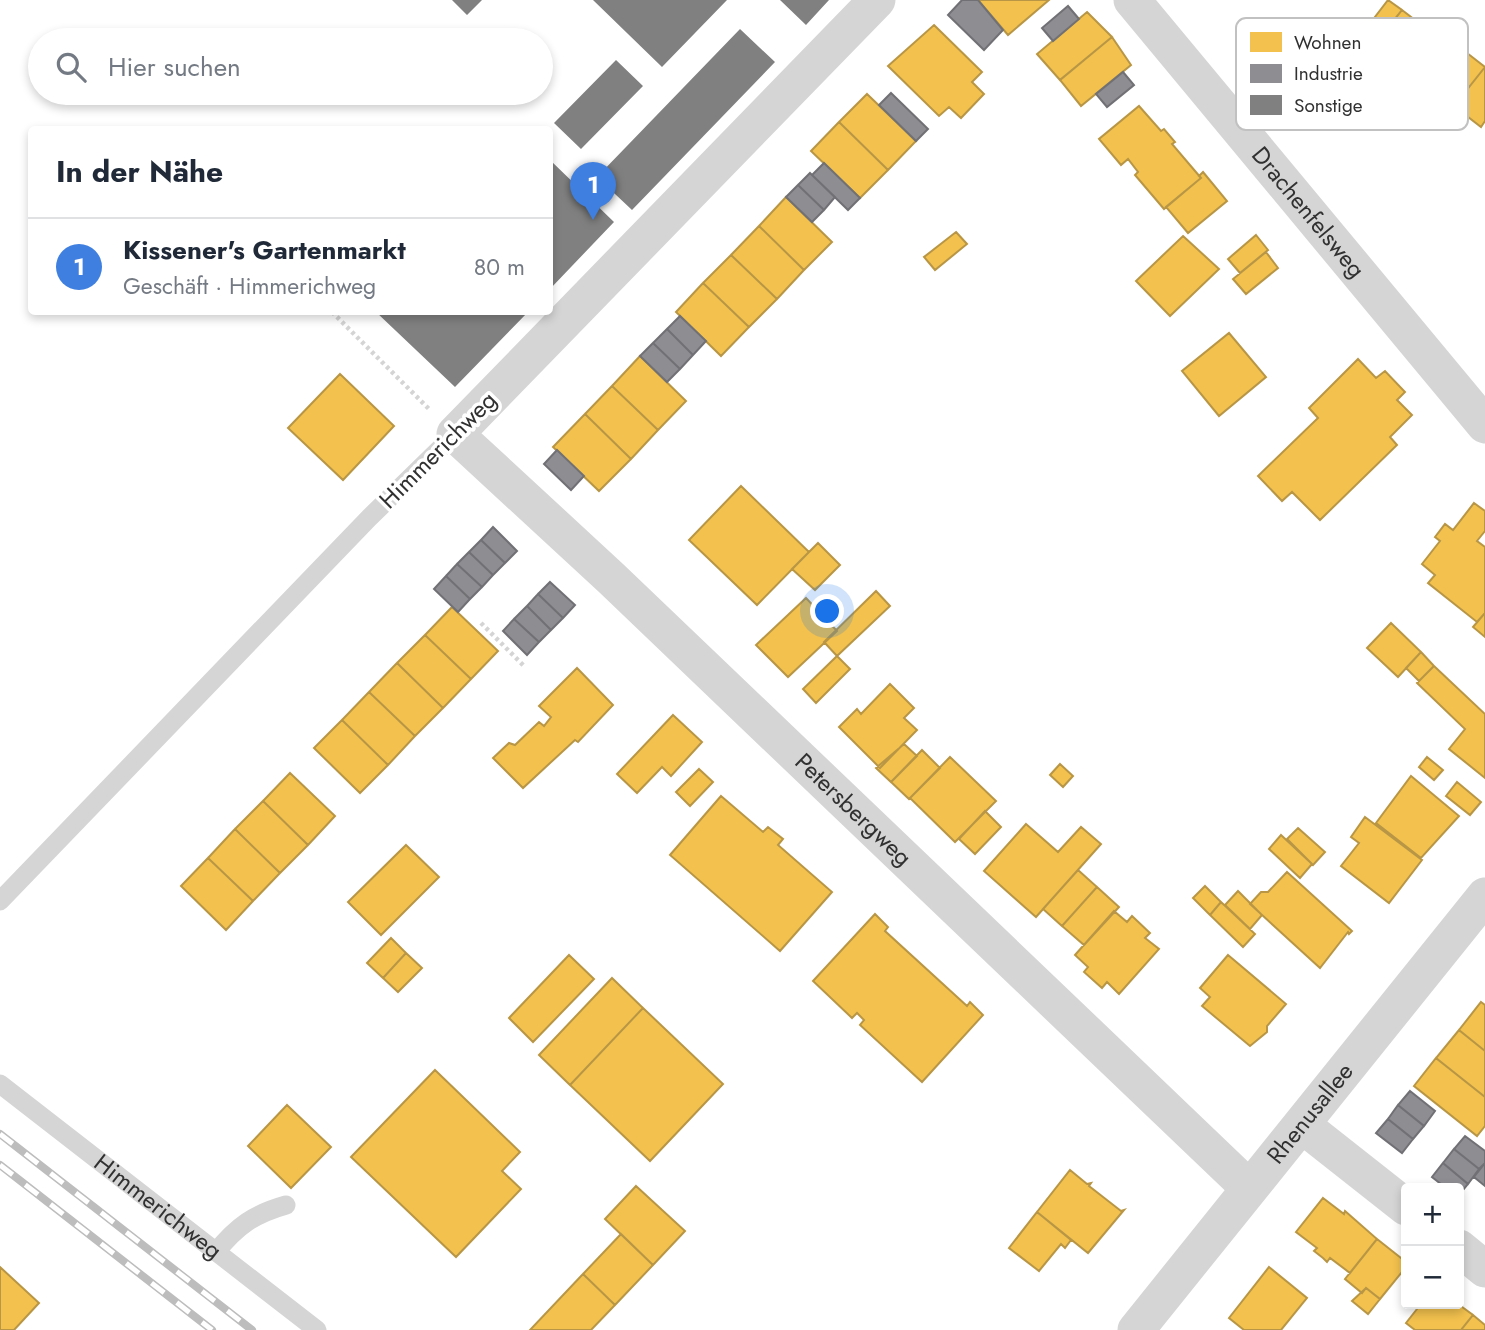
<!DOCTYPE html>
<html lang="de">
<meta charset="utf-8">
<style>
body{margin:0;font-family:Jost,sans-serif;background:#f2f2f3;color:#1f2937}
.controls{position:absolute;right:21px;bottom:21px;display:grid;overflow:hidden;border-radius:7px;box-shadow:0 4px 10px #0003}
.controls button{width:63px;height:63px;display:grid;place-items:center;padding:0;border:0;border-bottom:2px solid #e0e1e3;background:#fff;color:#1f2937;font:35px sans-serif}
.you{position:absolute;left:828px;top:612px;width:24px;height:24px;margin:-18px;border:5px solid #fff;border-radius:50%;background:#1a73e8;box-shadow:0 0 0 10px #1a73e833}
.badge{display:grid;place-items:center;width:46px;height:46px;border-radius:50%;background:#0f766e;color:#fff;font-size:23px;font-weight:700}
.pin{position:absolute;translate:-50% -58px;filter:drop-shadow(0 2px 4px #0008)}
.pin::after{content:'';position:absolute;top:37px;width:24px;height:21px;background:inherit;clip-path:polygon(0 0,100% 0,50% 100%)}
.list{margin:0;padding:0;list-style:none}
h2{display:flex;justify-content:space-between;align-items:center;height:91px;margin:0;padding:0 28px;font-size:30px}
h2 small{font-size:23px;font-weight:400;color:#747a83}
.list li{display:grid;grid-template-columns:46px 1fr auto;gap:21px;align-items:center;box-sizing:border-box;height:98px;padding:0 28px;border-top:2px solid #e0e1e3}
.list b{display:block;font-size:26px;white-space:nowrap}
.list p{margin:0;font-size:23px;white-space:nowrap;color:#747a83}
.list em{font-size:23px;font-style:normal;color:#747a83}
.icon{flex:none;width:38px;height:38px;fill:none;stroke:currentColor;stroke-width:2;stroke-linecap:round;stroke-linejoin:round}
.map{position:relative;flex:none;width:1485px;height:1330px;overflow:hidden}
.search{position:absolute;background:#fff;box-shadow:0 4px 10px #0003;left:28px;top:28px;width:525px;height:77px;display:flex;align-items:center;gap:18px;box-sizing:border-box;padding:0 24px;border-radius:38px;color:#747a83;font-size:26px}
.panel{position:absolute;background:#fff;box-shadow:0 4px 10px #0003;left:28px;top:126px;width:525px;height:189px;border-radius:7px}
.map>svg:first-child{display:block}
.homes{fill:#f2c14e;stroke:#b89645;stroke-width:2}
.industry{fill:#8d8d92;stroke:#717175;stroke-width:2}
.building{fill:#808080}
.lines{fill:none;stroke-linecap:round;stroke-linejoin:round}
.path{stroke:#d4d4d4;stroke-width:4.5;stroke-dasharray:3.5 3.5;stroke-linecap:butt}
.lane{stroke:#d5d5d5;stroke-width:19}
.street{stroke:#d5d5d5;stroke-width:37}
.rail-casing{stroke:#bdbdbd;stroke-width:8}
.rail{stroke:#fff;stroke-width:5;stroke-dasharray:16;stroke-linecap:butt}
.labels{text-anchor:middle;stroke-width:7;stroke-linejoin:round;paint-order:stroke}
.street-label{font-size:24px;fill:#313131;stroke:#fff}
.key{fill:#fff;stroke:#c1c1c1;stroke-width:2}
.key-label{font-size:19px;fill:#313131}
</style>
<div class="map">
<svg width="1485" height="1330" viewBox="0 0 1485 1330">
<rect width="100%" height="100%" fill="#fff"/>
<path class="homes" d="M978,0H1049L1008,35Z
M1388,0L1402,10L1371,49L1358,39Z
M1402,10L1428,30L1397,69L1371,49Z
M1087,12L1112,37L1060,80L1037,54Z
M934,25L982,72L972,82L984,94L961,118L949,107L939,116L888,66Z
M1112,37L1131,65L1081,106L1060,80Z
M1458,46L1485,67L1454,106L1427,86Z
M1485,67V121L1481,127L1454,106Z
M867,94L916,141L888,170L839,122Z
M1139,106L1161,131L1164,129L1175,142L1172,144L1201,178L1164,209L1135,175L1138,172L1128,159L1121,165L1099,139Z
M839,122L888,170L860,198L811,151Z
M1203,172L1227,201L1188,233L1166,207L1201,178L1199,176Z
M786,197L832,242L804,270L759,226Z
M759,226L804,270L777,299L731,255Z
M956,232L967,244L935,270L924,257Z
M1256,235L1268,250L1240,273L1228,259Z
M1183,236L1219,269L1170,316L1136,281Z
M1266,252L1278,268L1246,294L1233,279Z
M731,255L777,299L749,327L703,283Z
M703,283L749,327L721,356L676,312Z
M1229,333L1266,377L1219,416L1182,371Z
M640,356L686,401L658,430L612,386Z
M1358,359L1376,378L1385,371L1405,392L1397,400L1412,415L1390,437L1397,445L1320,520L1292,492L1282,501L1258,476L1318,418L1309,408Z
M340,374L394,426L343,480L288,428Z
M612,386L658,430L631,459L585,414Z
M585,414L631,459L599,491L553,447Z
M741,486L809,552L757,605L689,540Z
M1474,503L1485,511V531L1477,541L1485,547V613L1477,622L1428,583L1435,575L1422,564L1440,541L1435,537L1445,524L1453,530Z
M818,543L840,565L815,590L792,569Z
M876,591L890,606L837,656L824,642Z
M806,598L837,631L788,677L756,645Z
M452,607L498,651L471,679L425,635Z
M1485,613V637L1473,627Z
M1391,623L1421,652L1398,677L1367,648Z
M425,635L471,679L443,708L397,663Z
M1421,652L1434,666L1419,681L1406,668Z
M837,656L850,669L816,703L803,689Z
M397,663L443,708L415,736L369,692Z
M1434,666L1485,714V778L1449,749L1465,729L1417,683Z
M577,668L613,705L578,742L575,740L523,788L493,758L509,743L515,745L539,722L544,726L551,717L539,706Z
M890,684L914,708L904,718L917,730L880,768L839,727L857,709L861,714Z
M369,692L415,736L388,765L342,720Z
M673,715L702,742L671,776L662,767L637,793L617,774Z
M342,720L388,765L360,793L314,748Z
M904,744L917,756L891,782L876,768Z
M922,750L940,768L909,799L891,782Z
M950,757L996,801L955,842L910,798Z
M1427,757L1443,770L1434,780L1419,767Z
M1060,764L1073,776L1063,787L1050,775Z
M699,769L713,782L690,806L676,792Z
M290,773L335,816L308,845L263,801Z
M1411,776L1459,816L1421,858L1376,823Z
M1457,782L1481,802L1470,815L1446,796Z
M721,796L763,832L768,827L783,839L778,845L832,892L780,951L670,855Z
M263,801L308,845L280,873L235,829Z
M985,811L1001,827L975,854L959,839Z
M1365,817L1422,860L1389,903L1341,866L1359,843L1351,837Z
M1026,824L1058,852L1081,827L1101,844L1036,917L984,871Z
M1298,828L1325,852L1313,865L1287,839Z
M235,829L280,873L253,901L208,858Z
M1281,835L1312,864L1300,878L1269,849Z
M406,845L439,877L381,935L348,902Z
M208,858L253,901L226,930L181,886Z
M1078,870L1097,887L1062,926L1043,909Z
M1287,872L1352,931L1349,934L1348,932L1320,968L1250,904L1261,892H1268Z
M1205,886L1221,902L1210,915L1193,898Z
M1097,887L1119,907L1084,945L1062,926Z
M1238,891L1262,915L1250,929L1225,905Z
M1221,902L1255,934L1243,947L1210,915Z
M1114,911L1127,922L1132,916L1150,933L1145,938L1159,949L1119,994L1107,982L1102,988L1084,972L1088,967L1075,955Z
M875,914L888,927L885,931L967,1006L970,1002L983,1015L922,1082L860,1025L864,1020L857,1013L852,1018L813,981Z
M391,938L406,953L383,978L367,963Z
M406,953L422,968L398,992L383,978Z
M569,955L594,979L533,1042L509,1018Z
M1228,955L1286,1004L1267,1026V1032L1250,1046L1202,1006L1210,997L1200,988Z
M612,978L643,1008L570,1085L539,1055Z
M1481,1002L1485,1005V1051L1459,1030Z
M643,1008L723,1084L650,1161L570,1085Z
M1459,1030L1485,1051V1097L1436,1058Z
M1436,1058L1485,1097V1126L1477,1136L1414,1086Z
M435,1070L520,1152L502,1171L521,1189L456,1257L351,1157Z
M287,1105L331,1147L291,1188L248,1146Z
M1070,1170L1087,1184L1091,1183L1089,1186L1121,1211L1124,1210L1088,1253L1037,1212Z
M636,1186L685,1231L653,1265L605,1219Z
M1323,1198L1344,1214L1345,1211L1377,1239L1350,1273L1330,1258L1327,1262L1323,1258L1314,1251L1317,1248L1296,1232Z
M1037,1212L1071,1240L1065,1248L1061,1244L1039,1271L1009,1248Z
M621,1234L653,1265L615,1305L583,1274Z
M1377,1239L1406,1262V1267L1380,1299L1366,1288L1362,1293L1345,1279Z
M0,1267L39,1303L14,1330H0Z
M1269,1267L1307,1298L1281,1330H1244L1229,1318Z
M583,1274L615,1305L591,1330H530Z
M1366,1288L1380,1299L1368,1314L1352,1301Z
M1421,1304H1458L1473,1315L1461,1330H1415L1406,1323Z
M1473,1315L1485,1325V1330H1461Z"/>
<path class="industry" d="M962,0H978L1003,30L984,50L948,15Z
M1068,6L1079,19L1053,41L1042,28Z
M1123,72L1134,85L1107,107L1096,94Z
M891,93L928,129L916,141L879,105Z
M824,163L860,198L848,210L812,175Z
M810,173L835,197L824,210L798,185Z
M798,185L824,210L812,222L786,197Z
M680,316L706,341L693,355L667,329Z
M667,329L693,355L680,369L653,343Z
M653,343L680,369L667,382L640,356Z
M557,450L584,476L571,490L544,464Z
M493,527L517,551L505,563L481,540Z
M481,540L505,563L493,575L469,552Z
M469,552L493,575L482,587L457,564Z
M457,564L482,587L470,599L446,576Z
M446,576L470,599L458,612L434,589Z
M550,582L575,605L563,618L538,594Z
M538,594L563,618L551,630L527,606Z
M527,606L551,630L539,642L514,619Z
M514,619L539,642L527,655L503,631Z
M1410,1091L1435,1111L1424,1126L1398,1105Z
M1398,1105L1424,1126L1413,1139L1388,1119Z
M1388,1119L1413,1139L1402,1153L1376,1133Z
M1465,1136L1485,1151V1163L1479,1169L1454,1149Z
M1454,1149L1479,1169L1468,1184L1443,1163Z
M1443,1163L1468,1184L1459,1195V1188H1446L1432,1177Z
M1485,1163V1186L1474,1177Z"/>
<path class="building" d="M452,0H482L467,15Z
M593,0H727L662,67Z
M780,0H829L806,25Z
M740,29L775,62L632,210L597,177Z
M616,60L643,86L581,149L554,123Z
M550,160L614,222L550,289Z
M376,312H528L455,387Z"/>
<g class="lines">
<path class="path" d="M332,312L429,409
M481,623L525,667"/>
<g class="lane">
<path d="M0,901L369,518L455,434"/>
<path id="s1" d="M0,1084L317,1330"/>
<path d="M216,1252C237,1226 254,1214 286,1205"/>
</g>
<g class="street">
<path id="s2" d="M877,0L455,434L611,578L1249,1188"/>
<path id="s3" d="M1132,0L1485,425"/>
<path d="M1302,1125L1406,1207"/>
<path d="M1459,1248L1485,1269"/>
<path id="s4" d="M1136,1330L1485,896"/>
</g>
<g class="rail-casing">
<path id="rail" d="M0,1134L252,1330
M0,1165L212,1330"/>
</g>
<use href="#rail" class="rail"/>
</g>
<g class="labels">
<g class="street-label">
<text dy="8" stroke="none"><textPath href="#s3" startOffset="276">Drachenfelsweg</textPath></text>
<text transform="translate(438 450) rotate(-45)" y="8">Himmerichweg</text>
<text dy="8" stroke="none"><textPath href="#s2" startOffset="1153">Petersbergweg</textPath></text>
<text dy="8" stroke="none"><textPath href="#s4" startOffset="278">Rhenusallee</textPath></text>
<text dy="8" stroke="none"><textPath href="#s1" startOffset="200">Himmerichweg</textPath></text>
</g>
</g>
<rect x="1236" y="18" width="232" height="112" rx="10" class="key"/>
<rect x="1250" y="32" width="32" height="20" fill="#f2c14e"/>
<rect x="1250" y="64" width="32" height="19" fill="#8d8d92"/>
<rect x="1250" y="95" width="32" height="20" fill="#808080"/>
<g class="key-label">
<text x="1294" y="49">Wohnen</text>
<text x="1294" y="80">Industrie</text>
<text x="1294" y="112">Sonstige</text>
</g>
</svg>
<div class="controls">
<button>+</button>
<button>−</button>
</div>
<div class="you"></div>
<div class="pin badge" style="left:593px;top:220px;background:#3f7fe0">1</div>
<div class="search"><svg class="icon" aria-label="search" viewBox="0 0 24 24"><circle cx="10" cy="10" r="6"/><path d="M15 15l6 6"/></svg>Hier suchen</div>
<section class="panel">
<h2>In der Nähe<small></small></h2>
<ul class="list">
<li><span class="badge" style="background:#3f7fe0">1</span><div><b>Kissener's Gartenmarkt</b><p>Geschäft · Himmerichweg</p></div><em>80 m</em></li>
</ul>
</section>
</div>
